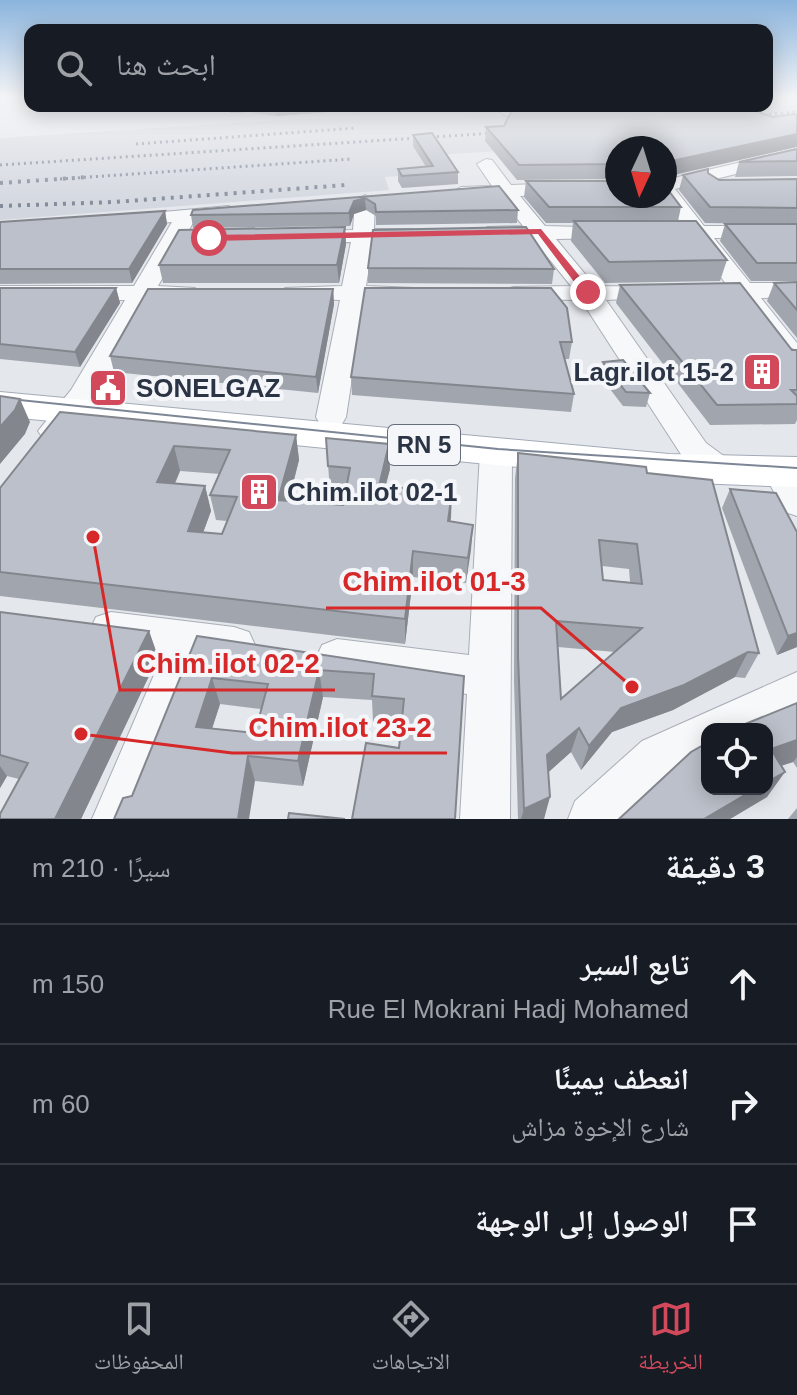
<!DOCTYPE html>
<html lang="ar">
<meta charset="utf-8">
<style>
body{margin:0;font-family:Helvetica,"Noto Naskh Arabic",sans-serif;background:#242831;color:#f1f3f6;direction:rtl}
.controls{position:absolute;right:24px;bottom:24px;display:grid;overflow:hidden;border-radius:16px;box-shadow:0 4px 20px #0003}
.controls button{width:72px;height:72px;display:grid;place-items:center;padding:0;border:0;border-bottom:2px solid #363941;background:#171b24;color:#f1f3f6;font:40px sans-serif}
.compass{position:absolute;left:605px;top:136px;width:72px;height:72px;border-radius:50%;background:#171b24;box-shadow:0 4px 20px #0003;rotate:184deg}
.stop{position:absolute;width:24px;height:24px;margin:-18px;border:6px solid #d1495b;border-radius:50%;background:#fff}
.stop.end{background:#d1495b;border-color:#fff;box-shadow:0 2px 8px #0008}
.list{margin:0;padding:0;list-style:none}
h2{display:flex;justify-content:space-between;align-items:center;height:104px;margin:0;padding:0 32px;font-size:34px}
h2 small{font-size:26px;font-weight:400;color:#9ea1a6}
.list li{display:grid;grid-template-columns:52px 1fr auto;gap:24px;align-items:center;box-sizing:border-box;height:120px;padding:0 32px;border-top:2px solid #363941}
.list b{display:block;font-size:30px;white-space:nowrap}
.list p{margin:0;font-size:26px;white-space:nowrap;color:#9ea1a6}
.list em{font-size:26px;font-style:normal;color:#9ea1a6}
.icon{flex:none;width:44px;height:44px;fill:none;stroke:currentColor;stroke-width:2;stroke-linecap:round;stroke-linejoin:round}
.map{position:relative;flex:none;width:797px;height:819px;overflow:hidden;direction:ltr}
.search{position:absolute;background:#171b24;box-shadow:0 4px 20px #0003;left:24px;right:24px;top:24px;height:88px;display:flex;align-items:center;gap:20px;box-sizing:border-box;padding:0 28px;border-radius:16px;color:#9ea1a6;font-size:30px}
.sheet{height:464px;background:#171b24}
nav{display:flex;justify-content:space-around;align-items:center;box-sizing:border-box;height:112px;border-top:2px solid #363941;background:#171b24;font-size:22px;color:#9ea1a6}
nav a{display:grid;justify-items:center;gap:4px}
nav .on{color:#d1495b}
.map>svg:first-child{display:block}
.built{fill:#d2d6de}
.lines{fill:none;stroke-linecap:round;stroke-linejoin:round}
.minor-casing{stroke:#a9aeb7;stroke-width:2}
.major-casing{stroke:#a3abb8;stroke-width:2}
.minor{fill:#f7f8fa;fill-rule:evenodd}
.major{fill:#fff;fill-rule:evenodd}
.tram{stroke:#7d8696;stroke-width:2}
.rail-far1{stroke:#7d8696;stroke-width:3;stroke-dasharray:2 4;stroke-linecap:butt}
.rail{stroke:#7d8696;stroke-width:4;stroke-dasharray:3 6;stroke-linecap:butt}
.wall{fill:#a1a5ae;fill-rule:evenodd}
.shaded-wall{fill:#83868d}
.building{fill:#bbc0ca;stroke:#83868d;stroke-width:2;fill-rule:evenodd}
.route{fill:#d1495b}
.labels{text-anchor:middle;stroke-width:8;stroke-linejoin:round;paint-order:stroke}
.shield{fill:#f4f6f9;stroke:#676e7b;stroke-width:2}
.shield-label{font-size:24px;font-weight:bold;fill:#2b3445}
.poi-label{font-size:26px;font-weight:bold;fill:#2b3445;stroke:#f4f6f9;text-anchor:start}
.leader{fill:none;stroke:#d62828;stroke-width:3}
.callout-dot{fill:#d62828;stroke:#f4f6f9;stroke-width:3}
.callout-label{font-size:28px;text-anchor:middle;font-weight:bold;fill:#d62828;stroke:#f4f6f9;stroke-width:8;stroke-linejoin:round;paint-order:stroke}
</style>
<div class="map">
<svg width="797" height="819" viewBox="0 0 797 819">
<rect width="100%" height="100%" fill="#e4e7ec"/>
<path class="built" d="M797,105V123L545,148L419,156L430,174L385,177L389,190L0,220V138L295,119L697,113Z"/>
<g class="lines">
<g class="minor-casing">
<path id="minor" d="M78,106H105L103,109L85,111Z
M502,106H516L512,115L507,116L500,112Z
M797,149V159L675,189L704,226H797V238H714L750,283H797V297L761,298L797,343V369L787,367L736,298L698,296L694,291L698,286L726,284L692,238H664L653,232L664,226H683L661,196H665V180Z
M486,159L492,160L511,185L617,181V193L520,196L545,226L619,228L623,232L619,236L612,238L556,239L595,286L667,287L670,292L667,297L606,300L706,443L732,462L737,470L732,478C711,484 700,471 684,459L581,300L505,299L502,294L505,289L514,287L571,286L533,239H488L477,233L488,227L523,226L500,197L461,199L451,193L461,187L492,186L477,164Z
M365,195L375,201L374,229H412L423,235L412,241L373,242L366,286L415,288L418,293L415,298L364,300L346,417L342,424L331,427L320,424L316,417L340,300L285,298L282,293L285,288L342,286L351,242L304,243L293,237L304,231L353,230L355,201Z
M229,206L239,212L236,216L194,221L158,286L195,288L198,293L195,298L150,300C128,339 99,406 67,436C60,442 52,440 43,438L38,431L71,390L125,300H0V286H134L172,222L126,226L119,224L116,220L119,216Z
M496,441L507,444L512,452L510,819H460L467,694L337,677L322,671L316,658L322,645L337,639L469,655L480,452L485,444Z
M780,460L792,464L797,473V516L785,512L763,472L768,464Z
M111,612L234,627L249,632L255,645L249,658L234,663L203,660L142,819H92L163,654L111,648L96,643L90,630L96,617Z
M797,672V715L767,730L707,729V759L676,775L630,819H568L575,801L642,741Z"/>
</g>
<g class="major-casing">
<path id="major" d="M0,392L669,454L797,457V487L669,482L0,416Z"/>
</g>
<use href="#minor" class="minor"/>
<use href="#major" class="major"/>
<path class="tram" d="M0,398L498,449L797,468"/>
<path class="rail-far1" d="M745,116L797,112
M136,144L356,128
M0,165L510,132
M60,179L352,159"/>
<path class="rail" d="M0,183L89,177
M0,206L114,202L346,185"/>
</g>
<path class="wall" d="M229,106H346L341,111L276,116L249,112L230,113Z
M504,126L617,148V179L517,180L485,141L486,127Z
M413,135L458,172V184L402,188L398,181V169L426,167L413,146Z
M797,149V176L735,177L739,162Z
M708,173L719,180L797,179V224L705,223L679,190L683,175Z
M526,181L681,207L678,221L727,260L720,281L605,283L571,241L573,223H546L524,197Z
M499,186L518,210L517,223L376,225V216L366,210L354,214L350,226L193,228L191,215Z
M165,211L167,224L132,283L0,284V222Z
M725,224H797V281H751L720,241Z
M345,227L346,244L339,283H163L159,265Z
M368,268L554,269L552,284L368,283Z
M797,282V338L767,301L774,283Z
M620,285L797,350V420L795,424L710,425L616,303Z
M0,288H116L120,303L80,367L0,359Z
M333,289L334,304L318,393L114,372L110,356Z
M567,308L572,342L569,359H565L574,394L571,412L352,395L351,377Z
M603,362L650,393L646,407L623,406L600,376Z
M60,412L296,435L299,460L289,501L343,505L345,492L330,491L326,438L390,469L385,487L450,521L473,525L466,583L413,577L405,644L0,596V488ZM180,471L220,474L210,495L216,520L227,521L222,534L203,533L211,511L205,486L175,484Z
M518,453L647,473L759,653L745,678L735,677L673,710L612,732L581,770L571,752L548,772L544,819H518L514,681L515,478ZM602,566L629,569L630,582L603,580ZM558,647L615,652L561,699Z
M730,489L797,647L777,655L722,508Z
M0,612L149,631L158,657L81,819H0L19,779L7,776L0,788Z
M197,636L464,676L399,748L401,725L373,722L372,700L323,697L303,786L255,781L132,796ZM220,704L261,709L255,733L212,729Z
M797,703V768L793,762L781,766L767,797L730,819H619Z
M797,808V819H788Z"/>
<path class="shaded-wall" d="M229,106H249V112L230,113Z
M275,106H346L341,111L276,116Z
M797,134V147L665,177L666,162Z
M365,198L366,210L354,214L350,226L349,213L354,201Z
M165,211L167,224L132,283L129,269Z
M345,227L346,244L339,283L337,265Z
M116,288L120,303L80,367L75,352Z
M333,289L334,304L318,393L316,377Z
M20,399L30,422L25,434L0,464V427Z
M296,435L299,460L282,525L278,500Z
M389,444L390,469L379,511V486Z
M174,446L180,471L164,507L157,482Z
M205,486L211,511L194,557L188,531Z
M452,492L451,518L446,546L448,521Z
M473,525L471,550L466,583L468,558Z
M413,551V577L405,644V619Z
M149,631L158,657L81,819H55Z
M797,633V647L777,655L788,636Z
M748,652L735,677L673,710L612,732L581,770L589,746L621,708Z
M319,670L323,697L303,786L298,761Z
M212,678L220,704L204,753L196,727Z
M579,728L571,752L541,779L547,755Z
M797,740V757L793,762L767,770L771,749Z
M248,756L255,781L249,819H238Z
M0,766L7,776L0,788Z
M785,772L767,797L730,819H704L755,789H767V782Z
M550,797L544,819H521L524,809Z"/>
<path class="building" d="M514,106H748L749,109L773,117L794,114L797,115V134L666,162L665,178V148H617V164L519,165L486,127L504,126Z
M432,133L458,172L402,176L398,169L433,166L413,135Z
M797,149V161L739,162Z
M708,169V173L719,180L797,179V208L710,207L683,175Z
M526,181H617V196H665V186L681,207H549Z
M499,186L518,210L376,212L375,204L365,198L354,201L349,213L191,215L193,210Z
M165,211L129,269H0V222Z
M574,221H696L727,260L609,262Z
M725,224H797V263H757Z
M345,227L337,265H159L179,230Z
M526,227L554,269L368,268L373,230Z
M797,282V310L774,283Z
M740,283L792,350H797V390H791L797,396V404L717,405L620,285Z
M0,288H116L75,352L0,344Z
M365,288H551L567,308L572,342H560L574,394L351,377Z
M148,289H333L316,377L110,356Z
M623,360L650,393L626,392L603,362Z
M0,396L20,399L15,410L0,427Z
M60,412L296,435L278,500L343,505L350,468L328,466L326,438L389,444L379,486L452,492L448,521L473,525L468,558L413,551L405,619L0,572V488ZM174,446L230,450L210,495L237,497L222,534L188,531L205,486L157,482Z
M518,453L646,467L647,473L712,480L759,653L748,652L684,685L621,708L589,746L579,728L547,755L550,797L524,809L518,656ZM599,540L637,544L642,584L603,580ZM556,621L642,628L561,699Z
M730,489L776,493L797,532V633L788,636Z
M0,612L149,631L55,819H0V814L28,763L0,755Z
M197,636L464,676L455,819H352L366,743L399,748L404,699L372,696L374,674L319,670L298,761L248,756L238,819H114L123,798L132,796ZM212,678L268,684L255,733L196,727Z
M797,703V740L771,749L785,772L767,782V729H733Z
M707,743V789H755L704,819H619L691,752Z
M289,813L345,819H288Z"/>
<linearGradient id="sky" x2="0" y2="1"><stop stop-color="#8bb4dd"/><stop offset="0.46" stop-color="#f3f4f6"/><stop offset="1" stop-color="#f3f4f6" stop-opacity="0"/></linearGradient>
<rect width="797" height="211" fill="url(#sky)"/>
<path class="route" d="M541,229L591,290V295H584L538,234L209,241L204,238L209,235Z"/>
<defs>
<g id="building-square" transform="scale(2)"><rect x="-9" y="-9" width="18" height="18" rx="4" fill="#d1495b" stroke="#f4f6f9"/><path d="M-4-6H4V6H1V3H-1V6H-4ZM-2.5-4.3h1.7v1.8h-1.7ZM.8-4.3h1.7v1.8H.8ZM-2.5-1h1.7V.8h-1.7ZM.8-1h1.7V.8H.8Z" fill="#fff"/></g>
<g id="civic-square" transform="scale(2)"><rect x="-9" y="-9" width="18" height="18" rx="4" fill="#d1495b" stroke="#f4f6f9"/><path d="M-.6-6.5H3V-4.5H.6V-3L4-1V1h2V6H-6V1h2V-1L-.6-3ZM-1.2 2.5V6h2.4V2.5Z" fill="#fff"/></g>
</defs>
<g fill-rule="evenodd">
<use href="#building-square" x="762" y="372"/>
<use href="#civic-square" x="108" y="388"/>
<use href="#building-square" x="259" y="492"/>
</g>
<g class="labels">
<rect class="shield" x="388" y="425" width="72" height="40" rx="6"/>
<g class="shield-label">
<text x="424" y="453">RN 5</text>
</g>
<g class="poi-label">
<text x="734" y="381" text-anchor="end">Lagr.ilot 15-2</text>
<text x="136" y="397">SONELGAZ</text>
<text x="287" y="501">Chim.ilot 02-1</text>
</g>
</g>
<path class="leader" d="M632 687L541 608H326M93 537L120 690H335M81 734L232 753H447"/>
<g class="callout-dot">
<circle cx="632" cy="687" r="8"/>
<circle cx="93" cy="537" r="8"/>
<circle cx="81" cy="734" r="8"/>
</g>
<g class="callout-label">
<text x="434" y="591">Chim.ilot 01-3</text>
<text x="228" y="673">Chim.ilot 02-2</text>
<text x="340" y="737">Chim.ilot 23-2</text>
</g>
</svg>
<div class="controls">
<button><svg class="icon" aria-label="locate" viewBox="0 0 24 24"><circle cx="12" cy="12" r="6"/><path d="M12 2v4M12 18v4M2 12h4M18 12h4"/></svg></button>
</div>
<svg class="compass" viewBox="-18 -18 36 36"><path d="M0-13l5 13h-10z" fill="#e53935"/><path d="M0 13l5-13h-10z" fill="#9ea1a6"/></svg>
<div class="stop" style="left:209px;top:238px"></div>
<div class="stop end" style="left:588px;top:292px"></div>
<div class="search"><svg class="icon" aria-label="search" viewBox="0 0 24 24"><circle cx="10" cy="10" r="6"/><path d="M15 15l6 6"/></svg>ابحث هنا</div>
</div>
<section class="sheet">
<h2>3 دقيقة<small>سيرًا · 210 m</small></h2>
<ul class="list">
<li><svg class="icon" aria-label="ahead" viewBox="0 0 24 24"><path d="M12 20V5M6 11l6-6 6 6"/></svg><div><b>تابع السير</b><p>Rue El Mokrani Hadj Mohamed</p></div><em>150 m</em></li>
<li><svg class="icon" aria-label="right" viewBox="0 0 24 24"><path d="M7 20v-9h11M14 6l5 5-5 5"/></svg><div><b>انعطف يمينًا</b><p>شارع الإخوة مزاش</p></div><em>60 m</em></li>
<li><svg class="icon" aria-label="arrive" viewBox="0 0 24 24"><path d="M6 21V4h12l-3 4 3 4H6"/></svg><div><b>الوصول إلى الوجهة</b></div></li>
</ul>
</section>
<nav>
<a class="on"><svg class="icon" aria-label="map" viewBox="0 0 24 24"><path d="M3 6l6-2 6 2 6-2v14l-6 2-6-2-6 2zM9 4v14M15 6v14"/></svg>الخريطة</a>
<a><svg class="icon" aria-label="directions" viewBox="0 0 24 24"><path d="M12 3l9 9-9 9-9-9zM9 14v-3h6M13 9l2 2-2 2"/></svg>الاتجاهات</a>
<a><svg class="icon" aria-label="saved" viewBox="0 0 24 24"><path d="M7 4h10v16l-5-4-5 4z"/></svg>المحفوظات</a>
</nav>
